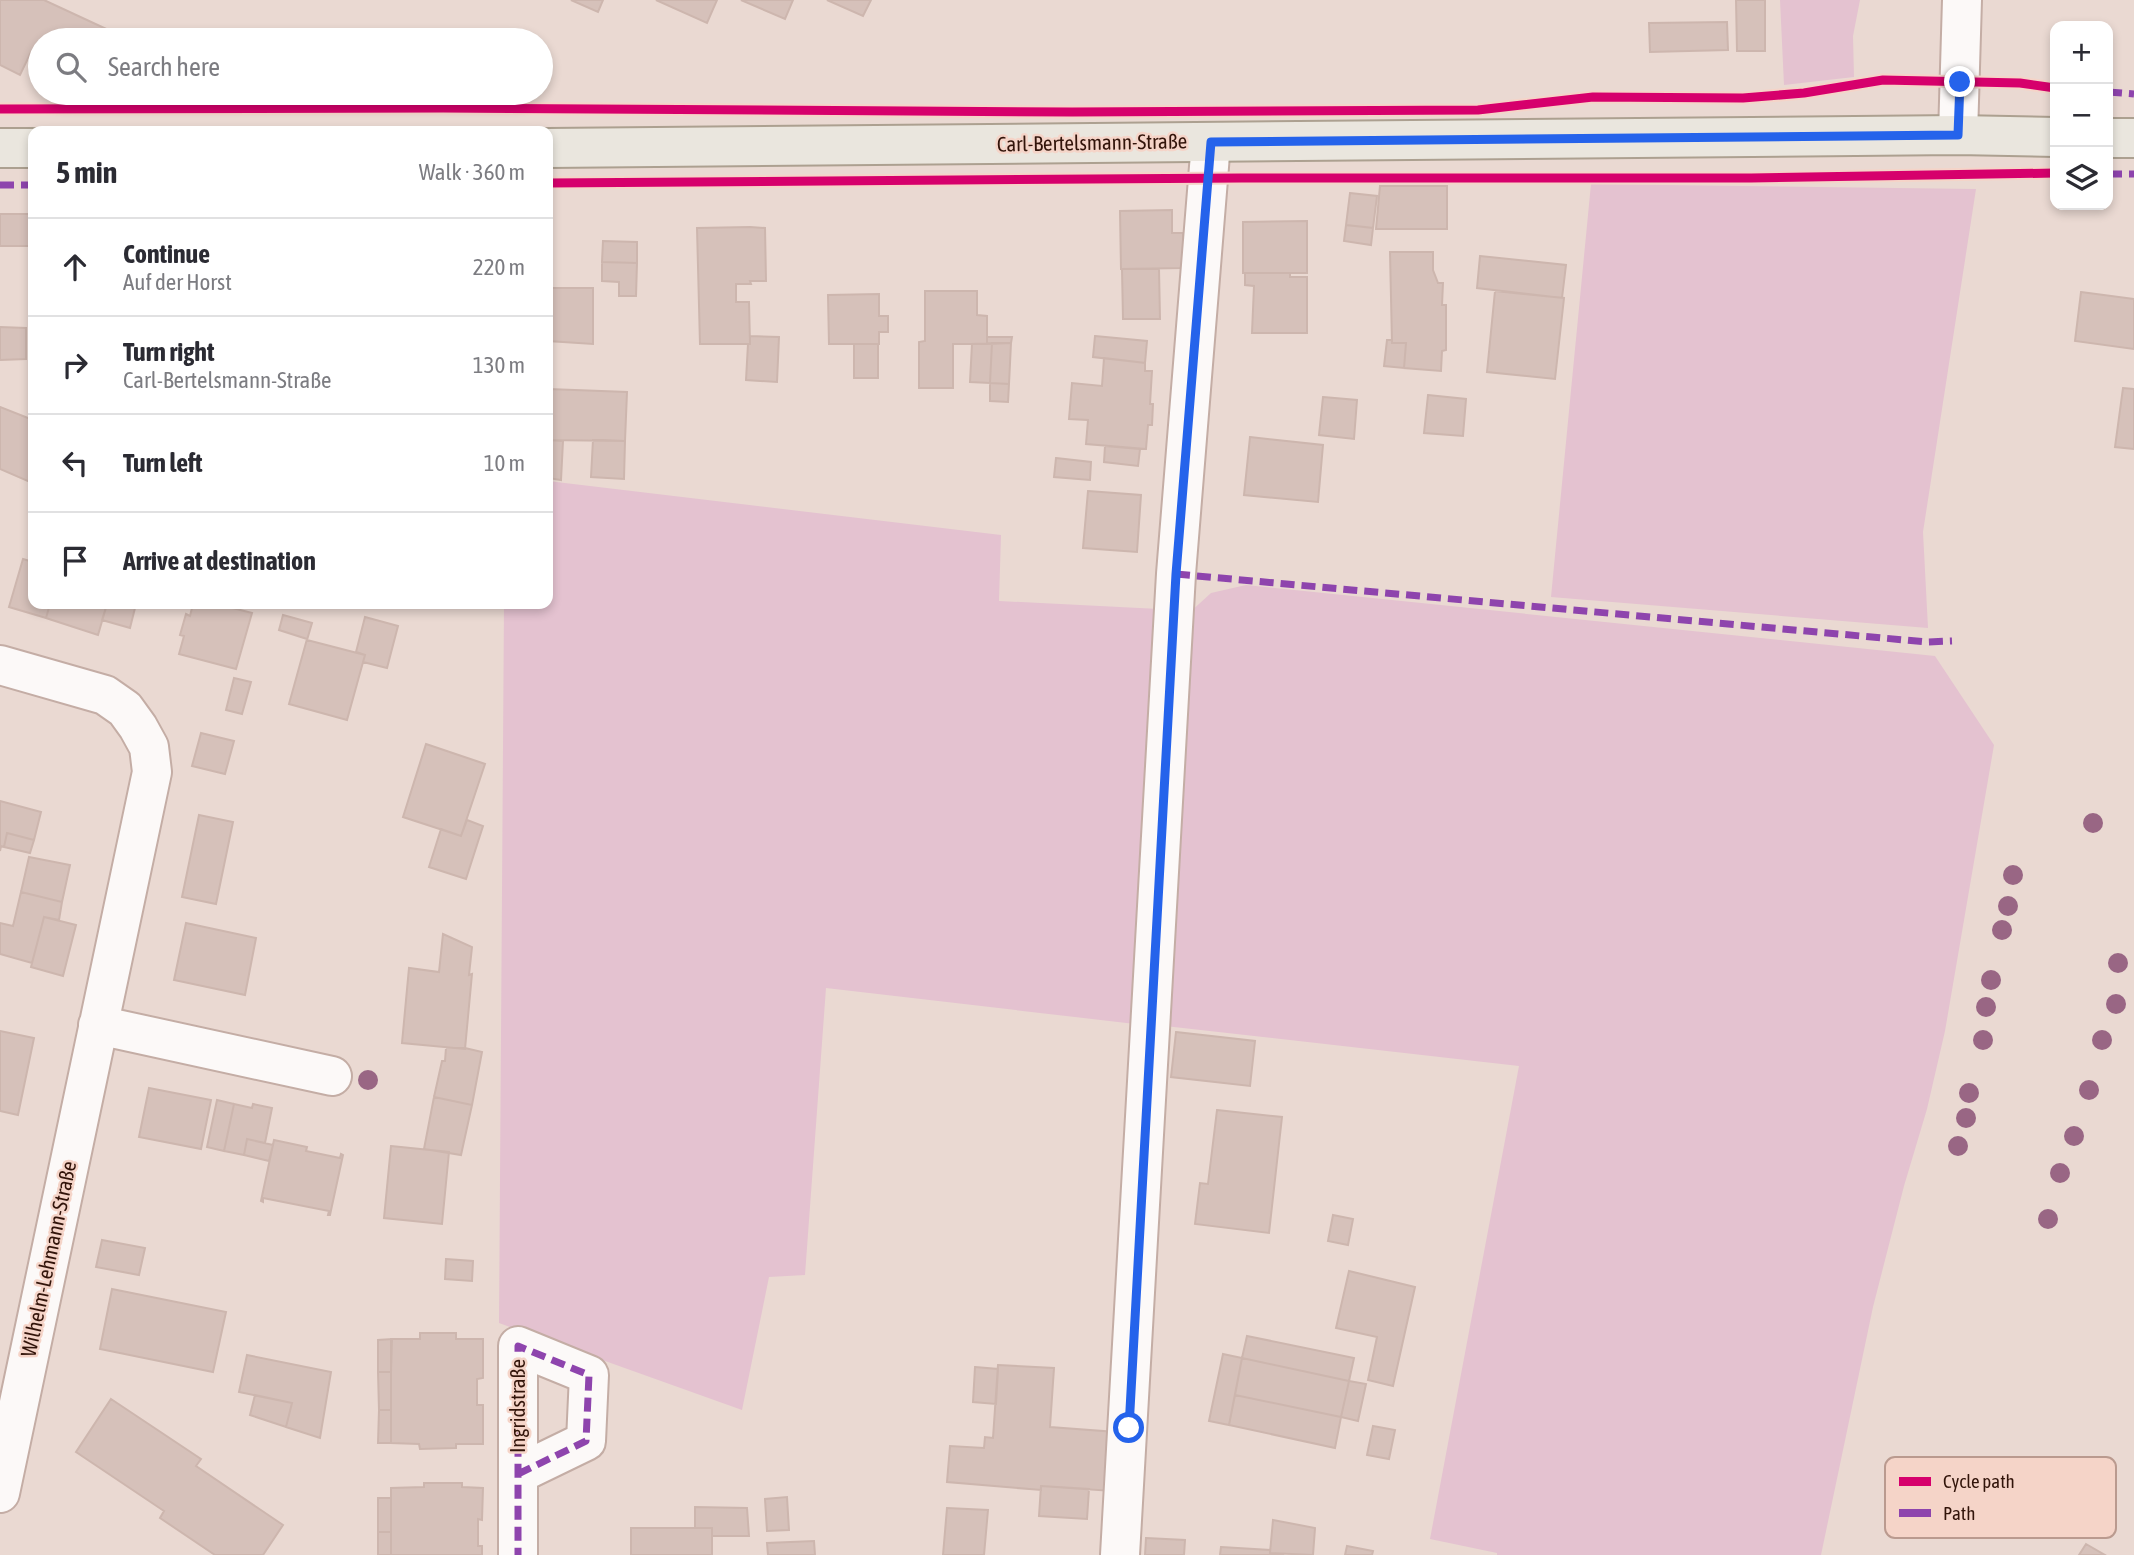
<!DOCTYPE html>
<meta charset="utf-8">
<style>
body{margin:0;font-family:"Asap Condensed",sans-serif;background:#f2f2f3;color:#2b2b33}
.controls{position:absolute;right:21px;top:21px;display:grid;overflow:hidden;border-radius:14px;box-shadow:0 4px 10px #0003}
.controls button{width:63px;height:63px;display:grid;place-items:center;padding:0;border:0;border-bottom:2px solid #e1e1e2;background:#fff;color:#2b2b33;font:35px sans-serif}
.stop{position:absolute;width:21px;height:21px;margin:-16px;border:5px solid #2563eb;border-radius:50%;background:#fff}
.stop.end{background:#2563eb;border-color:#fff;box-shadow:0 2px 7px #0008}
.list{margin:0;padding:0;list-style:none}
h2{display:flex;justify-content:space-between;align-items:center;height:91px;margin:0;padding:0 28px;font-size:30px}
h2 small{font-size:23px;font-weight:400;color:#7c7c81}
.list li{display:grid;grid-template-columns:46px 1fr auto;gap:21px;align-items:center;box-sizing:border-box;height:98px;padding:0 28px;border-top:2px solid #e1e1e2}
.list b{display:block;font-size:26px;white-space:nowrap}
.list p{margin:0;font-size:23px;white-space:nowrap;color:#7c7c81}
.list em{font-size:23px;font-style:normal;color:#7c7c81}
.icon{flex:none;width:38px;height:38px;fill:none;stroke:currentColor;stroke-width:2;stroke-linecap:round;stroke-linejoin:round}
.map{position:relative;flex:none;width:2134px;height:1555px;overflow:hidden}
.search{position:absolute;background:#fff;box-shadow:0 4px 10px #0003;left:28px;top:28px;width:525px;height:77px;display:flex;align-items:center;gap:18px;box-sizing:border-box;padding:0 24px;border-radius:38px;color:#7c7c81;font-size:26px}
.panel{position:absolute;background:#fff;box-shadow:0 4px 10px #0003;left:28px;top:126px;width:525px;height:483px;border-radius:14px}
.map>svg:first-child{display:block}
.green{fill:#e4c2d0}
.building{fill:#d6c1ba;stroke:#cdb6ae;stroke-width:2}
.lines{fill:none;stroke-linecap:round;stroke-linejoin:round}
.minor-casing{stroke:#c4ada5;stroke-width:42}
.major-casing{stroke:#aca090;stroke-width:42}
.minor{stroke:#fcf9f8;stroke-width:38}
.major{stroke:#eae6de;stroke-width:38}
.quiet{stroke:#8e44ad;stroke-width:7;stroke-dasharray:14 7;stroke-linecap:butt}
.cycleway-casing{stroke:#f5d4c8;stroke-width:13}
.cycleway{stroke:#d6006c;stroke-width:9}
.tree{fill:#996684}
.route{stroke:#2563eb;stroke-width:9}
.labels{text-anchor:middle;stroke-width:5;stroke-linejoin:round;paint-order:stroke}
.street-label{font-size:21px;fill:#32140a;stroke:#f5d4c8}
.key{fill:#f5d4c8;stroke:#ba9a8f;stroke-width:2}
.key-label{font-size:19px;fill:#32140a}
</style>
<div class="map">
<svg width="2134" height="1555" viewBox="0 0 2134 1555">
<rect width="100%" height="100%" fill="#ead9d2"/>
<path class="green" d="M1780,0H1860L1853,36L1854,77L1784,85Z
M1591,184L1976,189L1923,532L1928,628L1551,597Z
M548,481L1001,535L999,601L1159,609L1135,1024L826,988L805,1275L769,1277L742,1410L499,1323L504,604H548Z
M1246,585L1935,656L1994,745L1945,1031L1927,1109L1904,1186L1873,1307L1821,1555H1497V1553L1430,1539L1519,1066L1165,1026L1188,614L1211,593Z"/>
<path class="building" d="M0,0H44L130,40H40V57L31,52L20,75L0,65Z
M571,0H603L598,12Z
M656,0H717L707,23Z
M741,0H793L785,19Z
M827,0H871L863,16Z
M1736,0H1765V51H1737Z
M1727,22L1728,50L1650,52L1649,23Z
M1380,186H1447V229H1376Z
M1350,193L1377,196L1373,228L1346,225Z
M1172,210V233H1183V268L1121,269L1120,211Z
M0,214H33V246H0Z
M1307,221V273H1243V222Z
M1346,225L1373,228L1371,245L1344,241Z
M750,227L765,228L766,281H750L751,284H736V302H749L750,344H700L697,228Z
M603,241L637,242V263L602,262Z
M1390,252H1433V270L1438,283H1443L1442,305H1446V350L1442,351L1441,371L1404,368L1406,343H1392Z
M1480,256L1566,265L1562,298L1477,288Z
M602,262L637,263L636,296H619V282L602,281Z
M1122,269H1159L1160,319H1123Z
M1245,273H1290V277H1307V333H1252L1254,286L1245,285Z
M548,288H593V344L548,341Z
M925,291H977V315L987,316V344H953V388H919V342L925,341Z
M1495,291L1564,298L1555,379L1487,372Z
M2081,292L2134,299V349L2075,341Z
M879,294V316H888V332H879V344H829L828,295Z
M0,327L26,328V359L0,360Z
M750,336L779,337L777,382L746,380L748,344H750Z
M1095,336L1147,341L1145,363L1093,357Z
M987,337H1012L1011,343L987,344Z
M1387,340H1392V343H1406L1404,368L1384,366Z
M992,343H1011L1009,384L990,383Z
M992,343L990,383L970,382L972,344Z
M854,344H878V378H854Z
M1104,358L1145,363V371H1152L1150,404H1153L1152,425H1148L1146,449L1086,444L1088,420L1069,419L1072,383L1102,386Z
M990,383L1009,384L1008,402L990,401Z
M2123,388L2134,389V449L2115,447Z
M548,389L627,392L625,441L548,440Z
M1428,395L1466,399L1463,436L1424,433Z
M1323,397L1357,400L1354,439L1319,435Z
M0,407L33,420V474L30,482L0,469Z
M1250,437L1323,445L1318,502L1244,495Z
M548,440L563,441L561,480L548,478Z
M593,440L625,441L624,479L591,477Z
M1105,446L1140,449L1138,466L1104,462Z
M1056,458L1091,462L1090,480L1054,477Z
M1088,491L1141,495L1137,552L1083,548Z
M23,559L33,562V604H50L46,618L9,607Z
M50,604H107L98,635L46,618Z
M107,604H136L130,628L102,620Z
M193,604H217L252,613L236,669L179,654L184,636L180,635L186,614L190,616Z
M283,615L312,623L307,640L365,655L347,720L289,704L307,639L279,630Z
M365,617L398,626L387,668L363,662L365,655L356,652Z
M234,678L251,682L242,714L226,710Z
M201,733L234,741L225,774L192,766Z
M426,744L485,764L461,836L403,817Z
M0,801L41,812L34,840L7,833L4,847L1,846L0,851Z
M199,815L233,822L216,904L182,897Z
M467,820L483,826L466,879L429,867L441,829L461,836Z
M7,833L34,840L30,853L4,847Z
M29,857L70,865L62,902L21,892Z
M21,892L62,902L59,920L44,917L32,963L0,954V923L13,926Z
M44,917L76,925L63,976L31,967Z
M186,923L256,938L245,995L174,980Z
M443,934L472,947L469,975L472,974L465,1049L402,1043L409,968L439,972Z
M0,1031L34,1038L18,1115L0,1111Z
M1176,1032L1255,1041L1250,1086L1171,1077Z
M446,1048H465L482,1052L472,1105L434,1097L442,1061H445Z
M149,1088L211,1100L201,1149L139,1137Z
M434,1097L472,1105L461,1155L424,1149Z
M217,1100L234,1104L224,1151L207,1147Z
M234,1104L252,1108L253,1104L272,1108L265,1143L247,1139L244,1155L224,1151Z
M1217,1110L1282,1117L1269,1233L1195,1224L1200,1183L1208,1184Z
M247,1139L273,1145L269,1161L244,1155Z
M274,1140L307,1147L306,1151L340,1158L341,1154L343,1155L330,1215H328L329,1211L263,1198V1202L261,1201Z
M391,1146L449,1152L442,1224L384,1218Z
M1333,1215L1353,1219L1348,1245L1328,1241Z
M102,1240L145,1248L139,1275L96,1267Z
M446,1259L473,1261L472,1281L445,1279Z
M1349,1271L1415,1287L1393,1386L1368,1380L1377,1337L1336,1328Z
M112,1289L226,1312L213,1372L100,1349Z
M420,1333H456V1339H483V1378L477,1379V1405H483V1444H456V1448L420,1449L419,1444L391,1443V1339H420Z
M1247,1336L1354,1358L1349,1381L1242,1358Z
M392,1339L391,1372H378V1340Z
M1223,1354L1242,1358L1229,1425L1209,1421Z
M247,1355L331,1372L320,1438L286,1427L292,1403L239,1392Z
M1242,1358L1349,1381L1341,1417L1235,1395Z
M998,1365L1054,1368L1050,1427L1116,1432L1112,1491L1041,1486V1490L947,1482L950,1446L984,1448L985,1437L993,1438Z
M975,1367L998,1369L996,1404L973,1402Z
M378,1372H391V1410H379Z
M1349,1381L1366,1384L1358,1421L1341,1417Z
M255,1395L292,1403L286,1427L250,1415Z
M1235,1395L1341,1417L1335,1448L1229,1425Z
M111,1399L201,1459L196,1466L283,1525L263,1555H215L160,1518L164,1511L76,1452Z
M379,1410H391V1443H378Z
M1373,1426L1395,1430L1389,1459L1367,1455Z
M424,1483H462V1487L483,1488L482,1520L478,1519V1546H482V1555H391V1488L424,1487Z
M1041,1486L1089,1489L1087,1519L1039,1516Z
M787,1497L789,1530L767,1531L765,1499Z
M378,1498H391V1532H378Z
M695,1507L747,1508L749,1536H712V1528H695Z
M947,1508L988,1510L984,1555H943Z
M1273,1520L1315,1528L1313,1555L1270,1553Z
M631,1528H712V1555H631Z
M378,1532H391V1555H378Z
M1146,1538L1185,1540L1184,1555H1145Z
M814,1541L815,1555H768L767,1543Z
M2086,1544L2105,1555H2079Z
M1347,1546L1373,1551L1372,1555H1345Z
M1221,1547L1270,1550V1553L1284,1555H1220Z"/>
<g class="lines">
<g class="minor-casing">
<path id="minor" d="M1958,135L1962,0
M0,665L105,695L125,709L138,727L149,747L152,772L0,1493
M98,1025L332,1076
M518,1474L586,1441L589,1375L518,1346V1555
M1120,1555L1176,574L1211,142"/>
</g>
<g class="major-casing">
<path id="major" d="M2108,138H2134
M0,148H33
M548,148L1958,135L2055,137"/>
</g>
<use href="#minor" class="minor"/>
<use href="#major" class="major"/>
<path class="quiet" d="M2108,92L2134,94
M2108,174H2134
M0,185H33
M1176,574L1927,642L1952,641
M518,1474L586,1441L589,1375L518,1346V1555"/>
<g class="cycleway-casing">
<path id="cycleway" d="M0,109L443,108L1072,112L1478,110L1593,97L1743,98L1804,93L1883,80L2020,83L2055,88
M548,183L1241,178H1751L2055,173"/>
</g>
<use href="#cycleway" class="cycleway"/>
</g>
<g class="tree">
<circle cx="2093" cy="823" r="10"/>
<circle cx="2013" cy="875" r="10"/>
<circle cx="2008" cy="906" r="10"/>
<circle cx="2002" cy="930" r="10"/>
<circle cx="2118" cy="963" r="10"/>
<circle cx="1991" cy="980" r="10"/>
<circle cx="2116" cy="1004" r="10"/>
<circle cx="1986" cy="1007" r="10"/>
<circle cx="1983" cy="1040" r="10"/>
<circle cx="2102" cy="1040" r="10"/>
<circle cx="368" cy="1080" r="10"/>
<circle cx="2089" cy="1090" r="10"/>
<circle cx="1969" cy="1093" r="10"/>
<circle cx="1966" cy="1118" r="10"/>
<circle cx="2074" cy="1136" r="10"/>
<circle cx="1958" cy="1146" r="10"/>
<circle cx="2060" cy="1173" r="10"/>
<circle cx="2048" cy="1219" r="10"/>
</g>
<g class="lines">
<path class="route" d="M1129,1428L1176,574L1211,142L1958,135L1960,82"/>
</g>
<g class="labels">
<g class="street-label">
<text transform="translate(1092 143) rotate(-1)" y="7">Carl-Bertelsmann-Straße</text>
<text transform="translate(49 1259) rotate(-78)" y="7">Wilhelm-Lehmann-Straße</text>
<text transform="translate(518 1406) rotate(-90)" y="7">Ingridstraße</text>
</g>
</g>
<rect x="1885" y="1457" width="231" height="81" rx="10" class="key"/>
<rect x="1899" y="1477" width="32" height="9" fill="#d6006c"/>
<rect x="1899" y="1509" width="32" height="8" fill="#8e44ad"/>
<g class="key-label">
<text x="1943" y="1488">Cycle path</text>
<text x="1943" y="1520">Path</text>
</g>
</svg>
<div class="controls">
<button>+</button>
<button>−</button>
<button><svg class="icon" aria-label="layers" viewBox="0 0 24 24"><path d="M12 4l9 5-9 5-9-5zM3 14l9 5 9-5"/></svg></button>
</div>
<div class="stop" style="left:1129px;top:1428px"></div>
<div class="stop end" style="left:1960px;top:82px"></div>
<div class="search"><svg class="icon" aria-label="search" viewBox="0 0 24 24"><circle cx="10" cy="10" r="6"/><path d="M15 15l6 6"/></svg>Search here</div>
<section class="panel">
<h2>5 min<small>Walk · 360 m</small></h2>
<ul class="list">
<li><svg class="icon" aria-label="ahead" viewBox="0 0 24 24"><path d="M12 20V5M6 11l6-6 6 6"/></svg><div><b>Continue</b><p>Auf der Horst</p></div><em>220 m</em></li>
<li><svg class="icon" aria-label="right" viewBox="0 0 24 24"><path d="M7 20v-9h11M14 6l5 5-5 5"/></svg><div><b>Turn right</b><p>Carl-Bertelsmann-Straße</p></div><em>130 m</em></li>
<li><svg class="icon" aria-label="left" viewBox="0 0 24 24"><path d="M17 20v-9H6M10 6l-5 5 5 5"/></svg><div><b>Turn left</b></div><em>10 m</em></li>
<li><svg class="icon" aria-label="arrive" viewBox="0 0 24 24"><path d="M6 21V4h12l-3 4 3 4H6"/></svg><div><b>Arrive at destination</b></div></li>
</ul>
</section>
</div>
